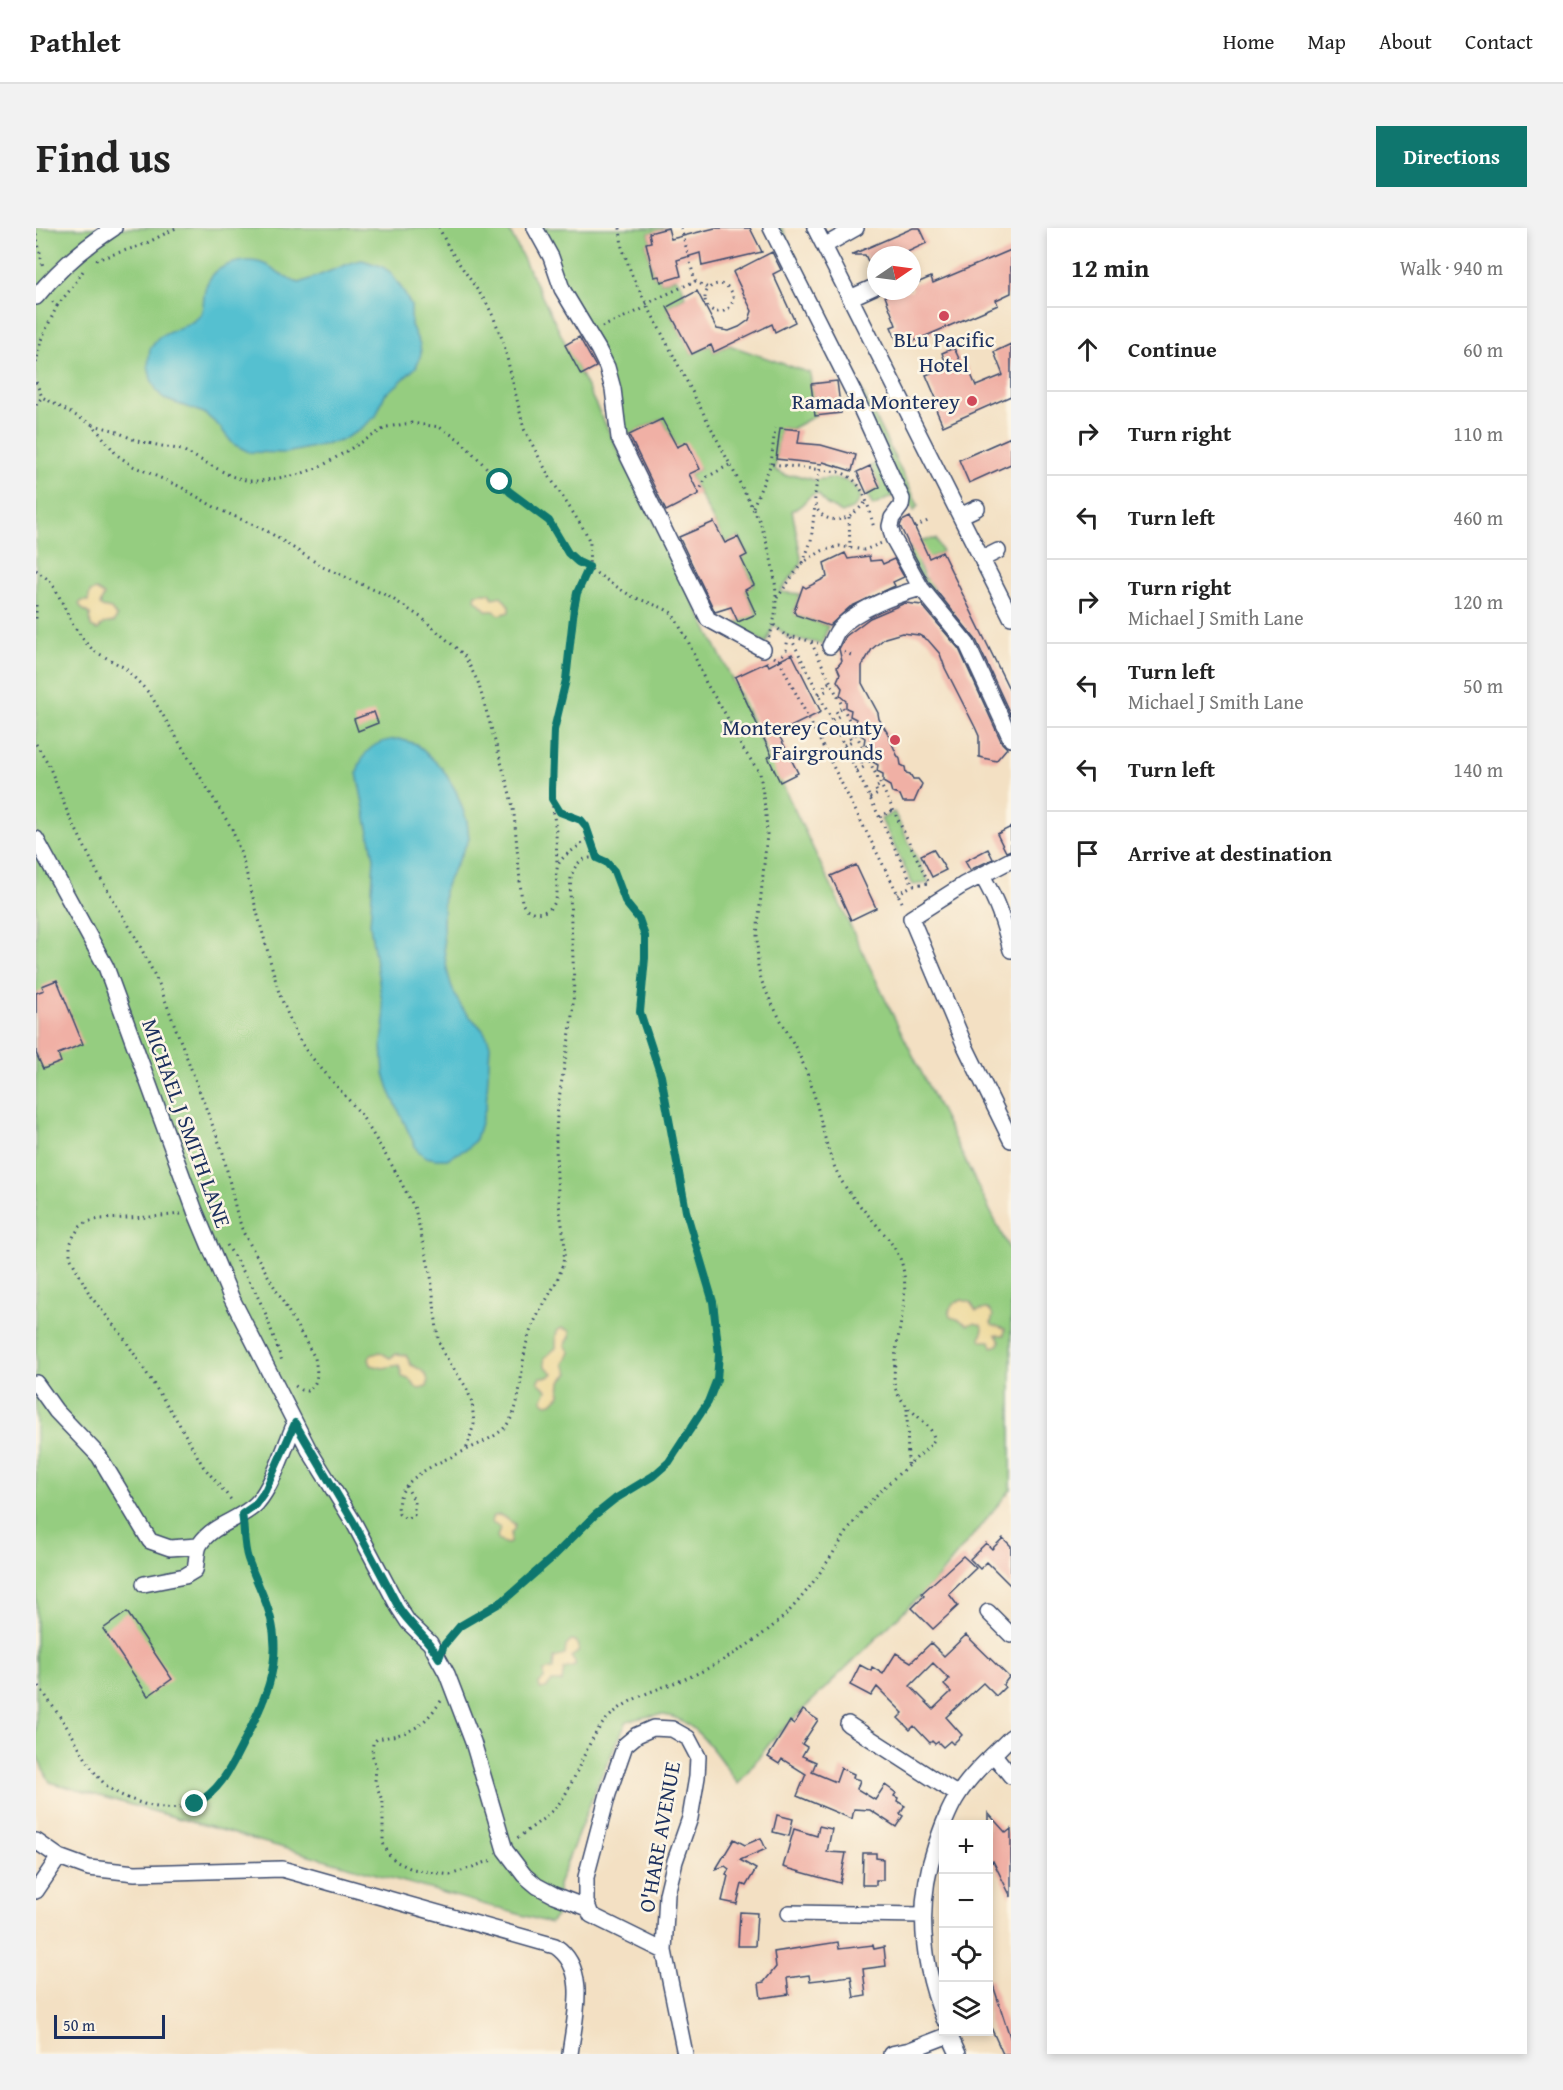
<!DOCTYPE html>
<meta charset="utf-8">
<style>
body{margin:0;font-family:"Gentium Book Plus",serif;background:#f2f2f2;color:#222}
.controls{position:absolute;right:18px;bottom:18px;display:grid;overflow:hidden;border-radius:0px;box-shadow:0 3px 9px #0003}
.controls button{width:54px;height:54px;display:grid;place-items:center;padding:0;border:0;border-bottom:2px solid #e0e0e0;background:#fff;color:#222;font:30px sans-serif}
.compass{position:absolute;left:831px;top:18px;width:54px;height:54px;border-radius:50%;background:#fff;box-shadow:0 3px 9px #0003;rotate:77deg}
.scale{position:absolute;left:18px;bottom:15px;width:111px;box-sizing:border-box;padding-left:6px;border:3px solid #1b2f5e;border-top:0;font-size:16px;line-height:21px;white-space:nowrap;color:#1b2f5e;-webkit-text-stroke:4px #fcf5e5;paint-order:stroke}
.stop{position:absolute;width:18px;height:18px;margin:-14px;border:4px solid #0f766e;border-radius:50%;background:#fff}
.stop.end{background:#0f766e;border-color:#fff;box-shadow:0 2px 6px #0008}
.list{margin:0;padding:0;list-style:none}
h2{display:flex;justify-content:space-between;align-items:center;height:78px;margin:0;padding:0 24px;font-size:26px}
h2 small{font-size:20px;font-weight:400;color:#767676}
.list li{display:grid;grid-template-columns:39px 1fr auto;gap:18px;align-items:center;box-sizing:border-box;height:84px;padding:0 24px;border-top:2px solid #e0e0e0}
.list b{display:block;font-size:22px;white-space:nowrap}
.list p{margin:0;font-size:20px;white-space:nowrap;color:#767676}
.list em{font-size:20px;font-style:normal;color:#767676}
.icon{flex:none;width:33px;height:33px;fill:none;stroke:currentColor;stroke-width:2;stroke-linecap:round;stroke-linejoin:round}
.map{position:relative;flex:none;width:975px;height:1826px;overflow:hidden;border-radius:0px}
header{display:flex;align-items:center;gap:36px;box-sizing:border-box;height:84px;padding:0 30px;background:#fff;border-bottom:2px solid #e0e0e0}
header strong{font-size:28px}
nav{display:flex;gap:33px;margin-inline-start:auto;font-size:21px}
.intro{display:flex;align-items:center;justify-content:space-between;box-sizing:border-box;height:144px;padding:0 36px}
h1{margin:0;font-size:42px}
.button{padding:15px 27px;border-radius:0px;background:#0f766e;color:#fff;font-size:21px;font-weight:700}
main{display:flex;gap:36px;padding:0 36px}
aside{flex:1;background:#fff;border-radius:0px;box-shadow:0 3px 9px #0003}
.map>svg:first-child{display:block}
.green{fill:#95cd80;stroke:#587e6f;stroke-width:1.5}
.sand{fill:#eeda9e;stroke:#84847e;stroke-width:1.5}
.water{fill:#55c0d0;stroke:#387897;stroke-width:1.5}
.building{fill:#f0b0a5;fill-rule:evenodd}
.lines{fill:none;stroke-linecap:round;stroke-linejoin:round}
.minor-casing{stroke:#3b4a6d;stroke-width:18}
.path{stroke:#3b4a6d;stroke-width:3;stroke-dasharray:1.5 4.5;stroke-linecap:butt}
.minor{stroke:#fff;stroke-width:15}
.route{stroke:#0f766e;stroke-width:8}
.poi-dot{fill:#d1495b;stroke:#fcf5e5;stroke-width:2}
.labels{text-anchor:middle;stroke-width:5;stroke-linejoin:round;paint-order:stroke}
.poi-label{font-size:22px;fill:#1b2f5e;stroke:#fcf5e5;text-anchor:end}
.street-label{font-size:22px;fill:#1b2f5e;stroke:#fcf5e5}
</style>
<header>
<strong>Pathlet</strong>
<nav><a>Home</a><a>Map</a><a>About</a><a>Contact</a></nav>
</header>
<div class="intro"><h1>Find us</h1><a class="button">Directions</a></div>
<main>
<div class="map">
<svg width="975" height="1826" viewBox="0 0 975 1826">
<rect width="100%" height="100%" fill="#fcf5e5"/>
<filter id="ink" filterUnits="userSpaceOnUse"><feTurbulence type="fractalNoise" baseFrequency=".0167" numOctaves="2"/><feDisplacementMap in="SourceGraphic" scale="12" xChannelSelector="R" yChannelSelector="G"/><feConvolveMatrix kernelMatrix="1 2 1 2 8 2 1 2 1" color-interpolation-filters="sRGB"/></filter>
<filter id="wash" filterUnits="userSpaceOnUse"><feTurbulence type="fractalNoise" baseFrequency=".008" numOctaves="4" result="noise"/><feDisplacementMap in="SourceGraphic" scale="24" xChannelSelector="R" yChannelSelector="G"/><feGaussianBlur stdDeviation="1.35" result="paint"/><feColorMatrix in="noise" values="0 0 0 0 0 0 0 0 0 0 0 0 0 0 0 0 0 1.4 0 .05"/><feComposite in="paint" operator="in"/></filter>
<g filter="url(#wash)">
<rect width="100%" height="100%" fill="#f3e0c3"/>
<path class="green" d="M0,0H472L696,451L853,779L975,1025V1261L900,1352L737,1511L702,1556C683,1531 659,1487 624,1487C613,1487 602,1491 591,1493L563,1553L522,1657L523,1685L514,1695L14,1554L0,1526Z
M499,0H633L613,5L615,14L610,16L618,49L623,48L625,54L640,50L646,57L649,69L631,79L656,126L675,117L678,124L693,117L774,145L779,188L755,201L744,200L739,242L751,248L760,247L778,252L795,250L808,252L817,257L823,266L824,270L818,280L806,285L790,276L782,266C769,266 770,279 756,282L766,335L744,364L764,366L758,383L760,387L792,398L786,416L752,409L738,397L730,415L700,399L702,394L720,385L709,362L718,357L705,330L711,326L703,309L689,315L653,246L664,241L641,219L626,191L587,210L577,161Z
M740,0H746L882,277L878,283Z
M844,234L859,267L837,278L831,266L844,259L834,238Z
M900,311L906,324L882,335L889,351L892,350L901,370H907L913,382L923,377H932L915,385H912C901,369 868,336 874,317L885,312Z
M858,584L893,655L877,657L845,591Z"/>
<path class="sand" d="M60,362L68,367L64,377L66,379L75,381L81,389L78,394L67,396L62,402L55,399L54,386L46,381L43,376L46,373H52L54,364Z
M446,365H454L457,370L465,368L473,378V384L464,387L458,383H451L439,371L440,366Z
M926,1072L934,1074L940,1083L951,1081L955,1083L957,1088L955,1094L956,1097L969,1101L968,1107H960L964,1113L963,1117L956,1119L954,1113H945L944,1110L947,1101L945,1097L938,1095L931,1097L924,1092L914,1089C911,1080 917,1074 926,1072Z
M526,1100L534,1103V1109L529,1117L534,1124L528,1136L533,1145L525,1153L524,1167L516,1175L511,1176L506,1172L511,1162L502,1154L505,1149H513L517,1145L509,1138L508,1130L520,1120V1107L522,1102Z
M344,1124L354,1130L360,1126L370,1127L375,1137C385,1141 395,1147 391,1159L384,1161L380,1160L375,1152L366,1149L363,1137L347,1140L335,1137L333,1131L335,1127Z
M464,1287L479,1296L478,1302L475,1305L474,1315L471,1316L463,1313L461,1309L464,1300L455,1294L457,1288Z
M535,1413L540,1414L543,1418L542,1424L535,1429L539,1434V1438L528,1441L526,1454H516L510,1460L504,1461L503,1455L508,1451V1443L517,1441L518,1430L529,1427L530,1418Z"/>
<path class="water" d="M326,32L345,38L354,44L366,61L375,78V97L384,117L385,126L380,139L361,157L349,166L340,188L322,203L304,213L250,225L213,224L197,216L183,198L168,185L128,171L121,163L115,151L112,138L114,121L123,109L156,94L165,87C169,76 166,64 172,54C181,35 212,28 231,37C242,43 251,53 264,55L317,34Z
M363,511L380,516L406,540L420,563L431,593L433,611L412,652L408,663C406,700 405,750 427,781C438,795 449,799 454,817L450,878L440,911L432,920L411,931H400L390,929L381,922L354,864L348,845L346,816L349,792L334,697L338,630L321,545C326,522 340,512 363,511Z"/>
<g id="blocks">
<path class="building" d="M632,0L635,11L679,0H714L726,24L666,38L664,25L641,32L645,48L625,54L623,48L618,49L610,15L615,14L613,5Z
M877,0H884L891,15L865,27H840V50L829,27H815Z
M975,22V65L960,72L962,77L864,119L855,99L860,97L847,63H876V57L895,49L897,55Z
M736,24L745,42L737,46L759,94L739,104L736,96L678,124L675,117L656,126L631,79L661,63L681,101L693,103L703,99L713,92L716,83L697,44Z
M543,109L560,139L545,147L529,117Z
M975,116V168L907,198L898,177L902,175L890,147L911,138L906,125L918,120L927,139L931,137L940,158L967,147L958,124Z
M801,153L805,185L779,188L775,156Z
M626,191L641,219L651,214L664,241L653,246L663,266L630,283L593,207Z
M744,200L764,202L762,215L785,217L820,227L816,243L787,234L786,236L740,231Z
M975,209V236L933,255L923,232Z
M834,238L844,259L831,266L821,244Z
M874,289L893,330L906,324L975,465V488L940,412L893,354L876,323L864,298L866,293Z
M678,294L689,315L702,309L711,327L705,330L718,357L709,362L720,386L702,394L695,379L679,384L643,309Z
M809,325L812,331L833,328L834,333L845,332L847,336L858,331L868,349L857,354L859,358L814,379L793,398L760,387L758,383L767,358L770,360L791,349L788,335Z
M869,375L886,377L923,421L966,515L971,520L960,533L943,529V508L939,499L909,440L904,426L892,412L883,407L866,405L849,410L836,421L826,438V455L842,485L843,491L851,504L861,527L864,531L865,537L869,539L870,545L874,546L877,551H882L886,556L878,574H867L864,567L856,565L854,558L847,554V546L841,543L842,537L837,534L838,527L833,525V519L828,516L829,510L823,506L824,500L819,497L820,491L814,488L815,482L810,480V473L804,468L806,460L801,453L804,446L801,439L806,433L803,421L810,408L834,390Z
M756,426L785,484L742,505L762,545L744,554L732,529L736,528L699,449L731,434L733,438Z
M338,484L342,495L322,503L318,491Z
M975,599V622L970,624L961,606Z
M897,621L910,642L896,649L885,627Z
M952,621L957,631L934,642L929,633Z
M820,637L840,680L815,692L795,648Z
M21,752L47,816L22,826L25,834L7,841L0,825V765L8,762L6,758Z
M967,1310L975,1318V1358L951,1334L944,1341L934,1331L950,1315L956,1321Z
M927,1328L940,1340L913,1366L922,1378L897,1401L876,1380L888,1368L886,1365Z
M91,1384L136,1451L112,1468L67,1401Z
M930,1407L973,1449L967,1457L969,1459L960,1468L947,1455L910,1489L926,1507L917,1516L914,1513L907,1519L902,1514L899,1516L896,1513L894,1515L878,1498L874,1502L862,1490L867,1485L841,1459L835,1468L814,1457L824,1437L835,1443L836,1439L847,1446L860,1425L875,1434L895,1415L908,1428ZM897,1435L913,1451L908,1457L915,1464L897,1481L874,1458Z
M767,1482L782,1492L766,1516L771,1519L766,1528L780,1534L776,1544L800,1554L805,1540L818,1546L817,1550L824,1552L821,1561L839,1572L849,1557L860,1565L858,1568L862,1570L861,1573L869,1578L864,1586L867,1588L860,1599L834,1582L818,1581L816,1591L761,1568L770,1546L746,1531L743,1536L732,1529L754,1493L758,1496Z
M952,1585L970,1605L975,1601V1669L957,1633L952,1637Z
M741,1587L757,1591L753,1608L737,1604Z
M783,1598L796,1601L791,1624L810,1625L804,1655L747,1639L758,1601L781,1608Z
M725,1610L730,1621L704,1632L720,1641L710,1658L706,1656L701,1676L686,1673L692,1648L690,1647L693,1641L689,1638L680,1641L698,1611L709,1617Z
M827,1625H840V1630L847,1631V1652H840V1657H826Z
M704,1684L721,1685L719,1718H702Z
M802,1714L803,1721L837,1717L838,1721L848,1719L850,1738L827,1741L830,1768L818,1770L815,1748L774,1753L773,1747L751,1750L753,1766L725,1770L723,1755L728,1754L740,1739L738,1724Z
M952,1751H955L975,1812V1826H967L952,1793Z"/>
</g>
</g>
<g filter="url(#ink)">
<use href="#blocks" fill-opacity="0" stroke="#3b4a6d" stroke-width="1.5"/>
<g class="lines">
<g class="minor-casing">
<path id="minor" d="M499,0L515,29L526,61L562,121L571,139L577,161L583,210L672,391L727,421
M735,0L817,163L866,271L865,278L856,290L854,298L857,310L885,360L931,416L975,511
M779,0L975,389
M788,18L820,0
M0,69C21,43 50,18 78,0
M814,70L838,59
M924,288L941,280
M946,331L962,323
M794,418C797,413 799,405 803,401C820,381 860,367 885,360
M0,611L70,739L159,983L195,1069L273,1222L318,1295L363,1380L372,1394L394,1415L411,1446L437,1514L469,1622L488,1647L501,1658L518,1667L552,1680
M975,632L927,657L875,690L929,818L975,912
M946,648C961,672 968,695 975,722
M0,1155L20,1183L63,1228L114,1313L134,1320L162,1318
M108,1356L149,1348L159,1342C161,1334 160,1322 164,1316C178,1295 205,1292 221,1275C237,1257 249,1218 259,1195
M952,1384L975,1407
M812,1496L922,1567
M958,1527L975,1548
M0,1613L23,1629L0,1663
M23,1629L53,1640L99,1645L246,1641L519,1718C554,1741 538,1791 534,1826
M753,1685L886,1687
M628,1723L555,1687L550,1674V1649L572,1566L589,1517L601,1507L617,1500L636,1501L652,1510L662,1529L661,1549L654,1590L639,1633L631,1666L628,1723L649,1826
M908,1791C885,1734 880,1676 900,1617C906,1600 912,1582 922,1567C936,1545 957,1527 975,1509
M912,1804L922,1826
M855,1826L874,1822L913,1807"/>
</g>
<path class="path" d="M584,0L586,19L597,50L724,294C736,329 748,373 733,409
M645,0L659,53
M0,6L7,39
M60,32L109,16L140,0
M669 70a14 14 0 1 1 28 0a14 14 0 1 1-28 0Z
M610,76L659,53L672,60
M21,78L38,57L47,43
M566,99L611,79
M0,135L5,112L21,78L15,72
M0,154L6,169L57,197L81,227L97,238L145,259L180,280L231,303L287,339L352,368L386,390L428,427L442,454L473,562L478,586L486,675C489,680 491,682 497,684C501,685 506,685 510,683C530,672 515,651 523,635C530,623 549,618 553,606C545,580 518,598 516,561L518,503L530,452L540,371L553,339L554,315L549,303L513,248L488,201L467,113L457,88L451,76L414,22L403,0
M0,177L6,169
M57,197L77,202L101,213L146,222L195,248L213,253H224L261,247L284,239L351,199L375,195L403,199L424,212L474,264L513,293L528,319L537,330L595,368L627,380L636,385L652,413L670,455L690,487L705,518L724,545L730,587L731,606L721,708L722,739L726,754C739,786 760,815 772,848C785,882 787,920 805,952C820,979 859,1010 866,1036C874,1066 862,1101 859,1131C859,1140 857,1150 859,1159C865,1182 898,1194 898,1212L895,1217C869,1241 838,1265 818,1294C792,1331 772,1369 737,1398C711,1419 682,1437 651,1450C624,1461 597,1467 574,1488C551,1509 544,1544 527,1570C514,1589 496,1598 479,1612
M735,236L739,200
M784,241C782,251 778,263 779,274C780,281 783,285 789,289C806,297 819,285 830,274
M662,265L671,249L695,236
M717,279L735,236L803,244C828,251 832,278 838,300
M813,289L814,320
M879,299L894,292
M767,335L775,313L779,277
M0,342L14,353L19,360L37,397L50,415L58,423L89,440L114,466L196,601L206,629L243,765L260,806L271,824L324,885L357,939L379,981L395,1048L402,1111L408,1126L430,1159L436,1174L438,1196L430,1222
M741,370L766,335L786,323L803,318L828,322L846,315
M0,377V391
M738,397L749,407L782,415
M755,410L877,657L893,655L775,414
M808,424L817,428
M738,429L743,432L868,678
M743,432L750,422L752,410
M783,466L790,463L788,457L794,454
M796,492L803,488L800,483L807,479
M0,516L12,535L31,583L62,646L99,708L123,756L187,925L200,982L207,1004L279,1130C281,1143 284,1156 271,1163L265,1162L258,1157
M808,517L816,513L813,508L820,505
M821,543L828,539L825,534L832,531
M834,570L842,566L839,560L845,557
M516,572L520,604L521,637
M844,589L857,582
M553,609L561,630
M861,666L877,657
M145,986L116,989L63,991L51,994L44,999L38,1007L34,1017V1029L55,1069L86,1107L142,1194L167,1238L197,1274
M191,1017L218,1061L229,1084L246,1133
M871,1181L872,1238
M370,1258L378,1272V1287L370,1291L363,1286C353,1238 444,1226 469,1199C476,1191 480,1180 482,1170C487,1146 486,1122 496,1099C506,1075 524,1056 528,1029C530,1014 526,999 524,984C521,959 520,932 520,907C521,862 534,820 537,776C540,734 532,691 535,649C538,639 543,631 554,630C581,628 582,659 591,675C599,690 608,695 609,714C611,738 600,764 605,787C612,814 623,839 629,866C637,904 641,943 650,981C662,1032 698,1110 678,1162C671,1180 639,1231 624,1243C604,1259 579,1269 559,1286C528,1315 500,1347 467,1373C445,1391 426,1389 409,1416
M0,1453C12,1472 26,1491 38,1510C46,1524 54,1540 65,1552C76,1565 93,1571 108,1576C161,1591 181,1567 204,1522C219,1493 237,1464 239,1429C240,1379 209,1348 207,1302
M405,1473C384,1502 375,1505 341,1511L337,1515L336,1526L340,1539L339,1553L347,1575V1615L354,1628L361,1634L376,1641L414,1647L459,1631"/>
<use href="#minor" class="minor"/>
</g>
</g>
<g class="lines" filter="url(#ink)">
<path class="route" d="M159,1576C184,1563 194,1541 206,1517C227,1476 247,1438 235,1391C230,1370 219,1351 212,1331C207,1316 209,1301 206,1286L219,1277L229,1263L259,1195L318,1295L363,1380C375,1399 393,1410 403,1430L408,1417L424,1398L467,1373L517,1329L559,1287L579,1271L617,1248L633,1234L672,1174L681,1151L683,1126L677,1074L650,983L625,848L604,784L609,730V708L603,691L590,675L578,643L570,634L561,630L550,598L545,592L524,584L516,571V561L518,502L530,452L538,380L541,365L553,339L542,334L532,325L513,293L474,264L464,254"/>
</g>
<g class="poi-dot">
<circle cx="908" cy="88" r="6"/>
<circle cx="936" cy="173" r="6"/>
<circle cx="859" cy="512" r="6"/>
</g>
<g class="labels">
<g class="poi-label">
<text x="908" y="119" text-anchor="middle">BLu Pacific<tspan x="908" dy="25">Hotel</tspan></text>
<text x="924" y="181">Ramada Monterey</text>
<text x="847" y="507">Monterey County<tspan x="847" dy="25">Fairgrounds</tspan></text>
</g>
<g class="street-label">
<text transform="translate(151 895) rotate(70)" y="8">MICHAEL J SMITH LANE</text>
<text transform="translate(623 1609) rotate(-80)" y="8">O'HARE AVENUE</text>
</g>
</g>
</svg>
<div class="controls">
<button>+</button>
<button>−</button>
<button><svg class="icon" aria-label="locate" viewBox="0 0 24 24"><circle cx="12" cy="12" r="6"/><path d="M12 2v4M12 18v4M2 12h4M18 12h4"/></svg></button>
<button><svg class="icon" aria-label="layers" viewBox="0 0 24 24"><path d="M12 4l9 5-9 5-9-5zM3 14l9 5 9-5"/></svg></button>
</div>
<svg class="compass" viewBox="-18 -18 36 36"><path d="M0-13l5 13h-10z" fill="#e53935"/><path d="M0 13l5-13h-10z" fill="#767676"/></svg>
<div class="scale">50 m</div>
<div class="stop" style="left:464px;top:254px"></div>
<div class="stop end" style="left:159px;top:1576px"></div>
</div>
<aside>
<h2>12 min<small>Walk · 940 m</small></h2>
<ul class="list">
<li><svg class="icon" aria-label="ahead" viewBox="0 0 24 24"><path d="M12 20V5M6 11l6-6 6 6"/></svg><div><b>Continue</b></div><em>60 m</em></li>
<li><svg class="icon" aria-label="right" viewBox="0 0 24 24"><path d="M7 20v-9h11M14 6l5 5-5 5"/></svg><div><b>Turn right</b></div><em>110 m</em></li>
<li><svg class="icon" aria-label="left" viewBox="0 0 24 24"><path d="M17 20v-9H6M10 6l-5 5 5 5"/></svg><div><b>Turn left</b></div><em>460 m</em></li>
<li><svg class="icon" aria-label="right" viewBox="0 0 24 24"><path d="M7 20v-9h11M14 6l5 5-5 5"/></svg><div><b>Turn right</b><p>Michael J Smith Lane</p></div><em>120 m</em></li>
<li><svg class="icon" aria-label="left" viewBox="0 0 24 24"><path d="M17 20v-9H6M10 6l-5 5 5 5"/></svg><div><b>Turn left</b><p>Michael J Smith Lane</p></div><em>50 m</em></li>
<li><svg class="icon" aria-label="left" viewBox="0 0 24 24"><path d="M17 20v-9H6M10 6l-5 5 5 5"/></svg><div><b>Turn left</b></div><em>140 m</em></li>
<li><svg class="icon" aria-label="arrive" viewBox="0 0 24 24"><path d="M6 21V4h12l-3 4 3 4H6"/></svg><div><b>Arrive at destination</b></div></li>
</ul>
</aside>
</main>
